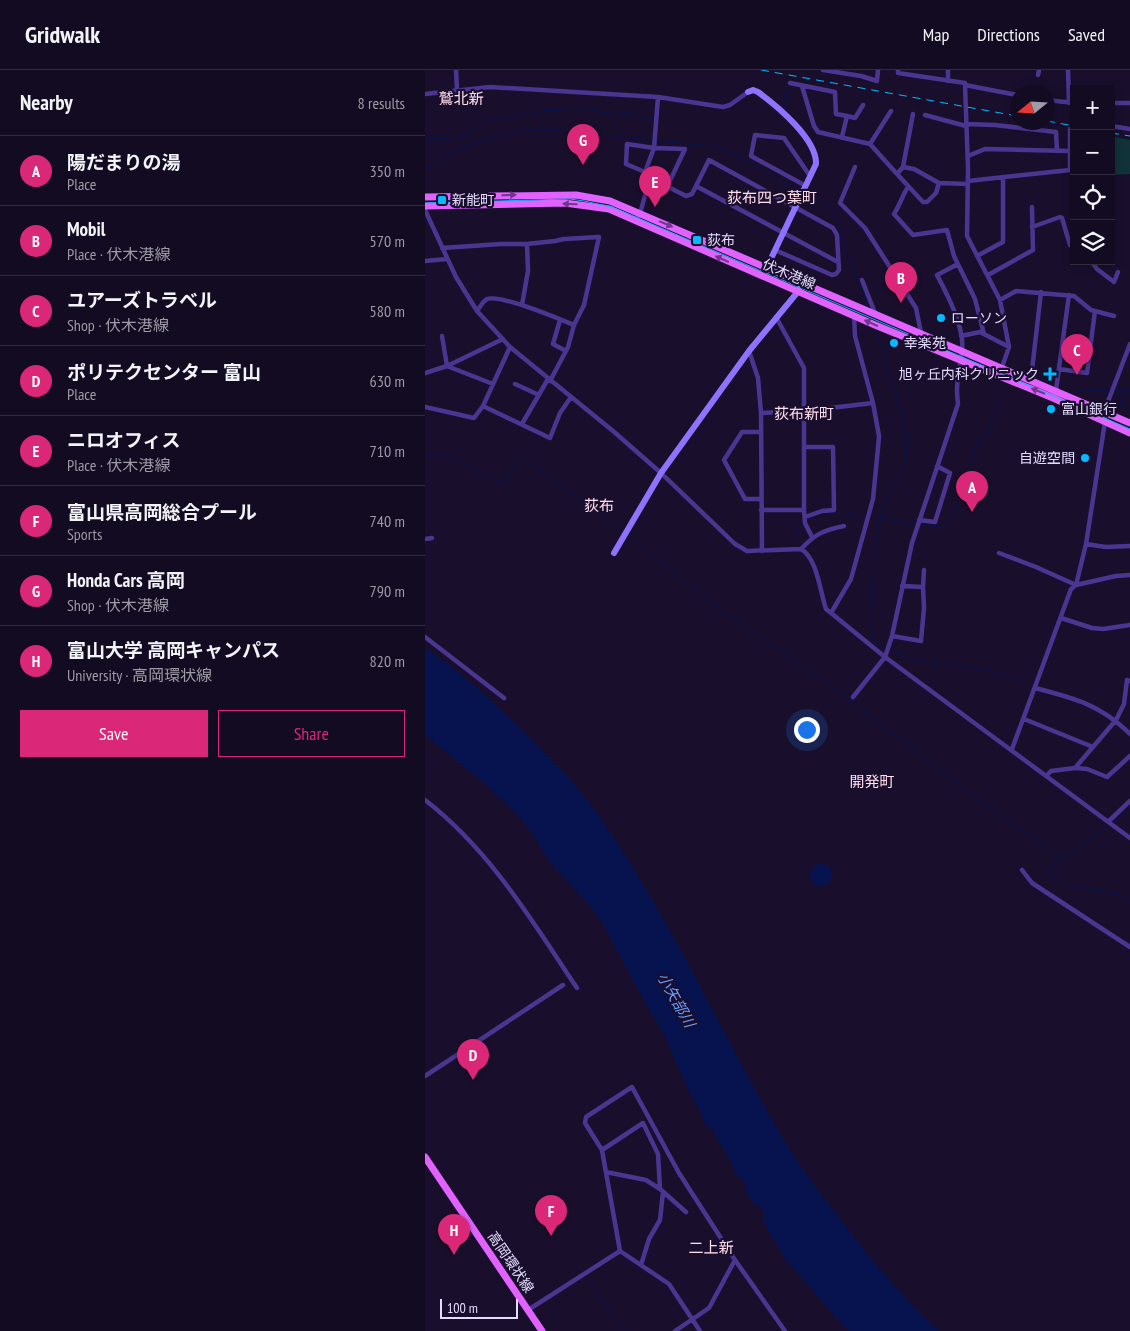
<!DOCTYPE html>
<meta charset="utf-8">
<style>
body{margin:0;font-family:"PT Sans Narrow","Noto Sans JP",sans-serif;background:#20192f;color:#f1f3f6}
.controls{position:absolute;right:15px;top:15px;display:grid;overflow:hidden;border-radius:0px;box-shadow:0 2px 8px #0003}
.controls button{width:45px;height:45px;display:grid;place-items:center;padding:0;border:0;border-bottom:1px solid #322b40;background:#130b22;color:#f1f3f6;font:25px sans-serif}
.compass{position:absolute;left:585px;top:15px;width:45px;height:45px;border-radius:50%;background:#130b22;box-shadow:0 2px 8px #0003;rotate:252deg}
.scale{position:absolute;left:15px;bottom:12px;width:78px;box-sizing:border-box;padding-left:5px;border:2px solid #e5dbff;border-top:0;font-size:14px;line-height:18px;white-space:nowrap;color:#e5dbff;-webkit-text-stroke:4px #190f2d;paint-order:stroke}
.you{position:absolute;left:381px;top:659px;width:18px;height:18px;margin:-12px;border:4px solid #fff;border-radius:50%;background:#1a73e8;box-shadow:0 0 0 8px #1a73e833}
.badge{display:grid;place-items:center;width:32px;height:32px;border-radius:50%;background:#db2777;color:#fff;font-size:16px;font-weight:700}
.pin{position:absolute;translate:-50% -41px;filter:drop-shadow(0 1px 2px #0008)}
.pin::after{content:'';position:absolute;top:26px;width:18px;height:15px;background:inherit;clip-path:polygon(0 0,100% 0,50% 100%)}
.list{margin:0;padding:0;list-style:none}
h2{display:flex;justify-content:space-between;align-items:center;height:65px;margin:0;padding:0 20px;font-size:21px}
h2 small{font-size:16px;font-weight:400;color:#9d9ba5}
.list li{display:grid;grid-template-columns:32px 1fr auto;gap:15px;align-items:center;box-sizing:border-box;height:70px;padding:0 20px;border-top:1px solid #322b40}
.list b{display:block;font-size:19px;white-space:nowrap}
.list p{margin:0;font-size:16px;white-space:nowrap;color:#9d9ba5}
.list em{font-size:16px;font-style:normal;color:#9d9ba5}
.actions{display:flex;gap:10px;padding:15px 20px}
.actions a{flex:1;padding:11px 0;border:1px solid #db2777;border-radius:0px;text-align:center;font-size:18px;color:#db2777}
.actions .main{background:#db2777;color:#fff}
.icon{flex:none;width:28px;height:28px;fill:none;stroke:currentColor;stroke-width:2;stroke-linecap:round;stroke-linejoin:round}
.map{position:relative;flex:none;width:705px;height:1261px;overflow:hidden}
header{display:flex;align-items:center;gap:30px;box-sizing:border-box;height:70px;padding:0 25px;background:#130b22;border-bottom:1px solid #322b40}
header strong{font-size:24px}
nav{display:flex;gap:28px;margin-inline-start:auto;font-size:18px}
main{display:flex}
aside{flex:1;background:#130b22}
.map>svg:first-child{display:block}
.green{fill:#113238}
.water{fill:#06134f}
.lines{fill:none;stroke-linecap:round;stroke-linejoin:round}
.stream{stroke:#06134f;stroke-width:1}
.street{stroke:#4a3690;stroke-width:4.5}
.secondary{stroke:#8f72ff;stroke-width:6}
.primary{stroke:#e162ff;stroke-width:7}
.tram{stroke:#07b9ff;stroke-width:1}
.rail{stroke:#07b9ff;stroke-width:1;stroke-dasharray:8 6;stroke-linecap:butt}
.oneway{fill:#73348c}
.poi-dot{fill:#07b9ff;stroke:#190f2d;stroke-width:2}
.labels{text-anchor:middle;stroke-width:4.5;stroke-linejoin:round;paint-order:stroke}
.poi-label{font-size:14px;fill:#e5dbff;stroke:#190f2d;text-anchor:start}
.street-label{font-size:14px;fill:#e5dbff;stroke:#190f2d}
.neighbourhood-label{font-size:15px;fill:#ffddec;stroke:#190f2d}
.water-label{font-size:15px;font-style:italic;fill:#699eff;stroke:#190f2d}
</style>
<header>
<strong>Gridwalk</strong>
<nav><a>Map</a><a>Directions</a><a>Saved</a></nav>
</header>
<main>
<aside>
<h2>Nearby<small>8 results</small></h2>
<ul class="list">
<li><span class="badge">A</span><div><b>陽だまりの湯</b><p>Place</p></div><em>350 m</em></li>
<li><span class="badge">B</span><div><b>Mobil</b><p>Place · 伏木港線</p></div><em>570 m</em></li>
<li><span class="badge">C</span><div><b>ユアーズトラベル</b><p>Shop · 伏木港線</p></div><em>580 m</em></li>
<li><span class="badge">D</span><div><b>ポリテクセンター 富山</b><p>Place</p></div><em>630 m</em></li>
<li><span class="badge">E</span><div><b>ニロオフィス</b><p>Place · 伏木港線</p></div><em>710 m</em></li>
<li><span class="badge">F</span><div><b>富山県高岡総合プール</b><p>Sports</p></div><em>740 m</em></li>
<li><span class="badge">G</span><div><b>Honda Cars 高岡</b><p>Shop · 伏木港線</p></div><em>790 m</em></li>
<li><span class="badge">H</span><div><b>富山大学 高岡キャンパス</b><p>University · 高岡環状線</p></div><em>820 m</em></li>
</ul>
<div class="actions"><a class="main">Save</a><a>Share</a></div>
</aside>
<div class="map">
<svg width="705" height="1261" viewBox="0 0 705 1261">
<rect width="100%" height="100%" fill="#190f2d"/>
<path class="green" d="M686,66L705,70V104L686,105Z"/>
<path class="water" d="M0,578C38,603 70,633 102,665C127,690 153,716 174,746C244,845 293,957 354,1062C374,1096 398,1127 422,1158C450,1194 480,1230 514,1261H423L361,1190L338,1151L339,1140L327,1132L320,1120L322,1115L310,1103L307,1093L287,1060L279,1053L277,1047H275L277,1043L266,1026L239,964L217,927L177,852L166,837L123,790L108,764L87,739L53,708L0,665Z
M385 805a11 11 0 1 1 22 0a11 11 0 1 1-22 0Z"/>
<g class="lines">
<path class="stream" d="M363,14L361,30L363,41
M0,68L17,69L42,66L57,52L117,41L157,39L192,44L208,45L228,49
M232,71L289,76L299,79L376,121
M0,100L38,77L96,60L136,61L228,70
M380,123L406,137L412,148L421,180L444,239
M451,259L476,339L481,361L482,377L480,392L457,441L455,448L449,482L446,562L449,571L460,578
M651,321L705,320
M697,321L695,335L705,339
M0,386H23L79,414L94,385L197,461
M381,451L398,443H414L492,453
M496,453L511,457L521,455L532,437L552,372L563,364L575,326
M203,465L297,541L373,592L432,635L512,698L636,790
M371,468L374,456L377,453
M464,579L492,590L564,600L596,611
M688,752L702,744H705
M685,754L657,776L621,801L640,815L686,822L695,825L705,831
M162,1207L199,1261"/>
<path class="street" d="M31,0L32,20
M398,0L436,6L452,11L453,0
M473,0V3L540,13
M643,0L644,33
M613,5L614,0
M523,11V0
M365,13L410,22L411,44L422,46
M377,16L389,56L393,62L445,74L472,104L478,97L488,44
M0,24L65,17L233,27L229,78L220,102L221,122L216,140L211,150
M233,27L298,37L305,35L323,22
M622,30L649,33
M686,33H705
M500,45L541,56
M541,54L570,55L631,62L632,81
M686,56L705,59
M417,67L422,46L430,48L438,35
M445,74L466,41
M543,86L560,79L645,81
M430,97L415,133L440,158L491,238L496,263
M478,97L489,99L514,113L543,114
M220,102L201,94L202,74L229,78L260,79L242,117
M472,104L498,132H502L511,123L514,113
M220,105L261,126L267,124L284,90L408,158L412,165L414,200L411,204L407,205L350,180
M543,111L645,100V59
M271,116L413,192
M381,116L326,86L330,65L359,68L385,106
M483,117C477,126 475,135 469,144L488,165L522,160L529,186L550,229L559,264
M0,140L31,207L52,241L85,277L188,361L236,403L310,474L322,481L376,479C392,488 395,521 401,539L406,543L460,587L705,768
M607,157L635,147L637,148L645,175L649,177
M17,178L76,174H102L130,171L139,169L174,167L159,235L149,255C134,249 76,224 62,229C58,231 55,237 52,241
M552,186L578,172V107
M0,191L22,189
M666,191L672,199L689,212L693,202
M563,205L608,180L607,137
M437,210L450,243
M575,230L591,221L649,226L666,240L689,246
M97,235L103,201L102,174
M135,250L128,274L141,281
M17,266L22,296L68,314
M536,266L555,262L584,277
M85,277L58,336L125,368L135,343L146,327
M324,281L333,308L336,343L337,481
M634,299L662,303L670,241
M0,303L22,296L78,269
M574,306L584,277L575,230L542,166L543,98L540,15L592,25
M606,309L616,222
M125,311L143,277L149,255
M90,314L114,325
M631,320L644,225
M0,337L49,348L58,336
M336,343L379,341L448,333
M97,354L123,309
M336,362H317L299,390L320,429H336
M379,377H408L409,440L397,441L380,447
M336,440H379V298L351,247
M379,440L380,453L387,467
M494,450L510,452L525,403L512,396
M0,469L7,468
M661,474L681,477L705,476
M376,479C390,464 399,460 419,456
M574,483L611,497L651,515L691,506L705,505
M498,517L499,500
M406,543L426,509L448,429L453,378L454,366L448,333L430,266L429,245
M636,548L667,558L678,559L705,555
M467,566L496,571L499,538L498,517L477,516
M0,567L79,628
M610,618C649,628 676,635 705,664
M428,627L460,587L467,566L487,473L533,334C530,311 535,302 537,280C540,258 522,224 512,205L533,194
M599,649L668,677
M587,679L646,519L651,515L661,474L680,352L679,342L705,274
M650,698L662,699L682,707L705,686
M622,705L626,701L650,698L691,650L699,634L702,610L705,611
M0,730C65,780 107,851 152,918
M684,751L705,731
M597,800L607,813L705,877
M0,1006L138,915
M177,1080L218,1053L233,1084L235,1119
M181,1102L221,1110L235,1119L261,1142
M216,1195L224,1169L235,1150L238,1122
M103,1240L195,1181
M250,1261L284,1238L310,1190
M275,1261L244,1214L195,1181L177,1080L160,1053L161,1047L207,1017L254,1103L310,1190L360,1261"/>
<path class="secondary" d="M323,22L328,20L333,22C352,36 392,69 391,94L342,197
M189,483L236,403L324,281L371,224L378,212"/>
<path class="primary" d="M0,127L151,125L185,131L705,353
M0,136L140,133L184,139L450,255L628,328L705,363
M0,1087L117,1261"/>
<path class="tram" d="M0,133L145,129L159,131L187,137L705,359"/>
<path class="rail" d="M336,0L592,46
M622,51L649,56
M686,63L705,66"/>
</g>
<defs><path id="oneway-solid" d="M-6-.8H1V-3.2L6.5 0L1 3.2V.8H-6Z" transform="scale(1.25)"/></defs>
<g class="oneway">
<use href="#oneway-solid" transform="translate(84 125) rotate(-1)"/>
<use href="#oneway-solid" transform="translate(145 134) rotate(-178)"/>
<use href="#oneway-solid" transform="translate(241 154) rotate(23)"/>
<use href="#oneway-solid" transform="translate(297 189) rotate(-156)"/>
<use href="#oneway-solid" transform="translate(446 253) rotate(-156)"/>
<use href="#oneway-solid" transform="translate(613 321) rotate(-158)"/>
</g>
<g class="poi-dot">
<rect x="12" y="125" width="10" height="10" rx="2.5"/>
<rect x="267" y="165" width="10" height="10" rx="2.5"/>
<circle cx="516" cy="248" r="5"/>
<circle cx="469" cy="273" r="5"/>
<path d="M622.5 296.5h5v5h5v5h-5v5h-5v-5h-5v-5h5z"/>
<circle cx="626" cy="339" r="5"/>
<circle cx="660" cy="388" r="5"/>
</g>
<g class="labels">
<g class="poi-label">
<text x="27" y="135">新能町</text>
<text x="282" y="175">荻布</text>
<text x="526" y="253">ローソン</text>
<text x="479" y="278">幸楽苑</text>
<text x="614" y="309" text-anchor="end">旭ヶ丘内科クリニック</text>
<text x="636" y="344">富山銀行</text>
<text x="650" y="393" text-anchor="end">自遊空間</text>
</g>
<g class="street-label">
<text transform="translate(364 204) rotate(23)" y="5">伏木港線</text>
<text transform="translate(86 1192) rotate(56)" y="5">高岡環状線</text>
</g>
<g class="neighbourhood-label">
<text x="36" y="34">鷲北新</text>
<text x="347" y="133">荻布四つ葉町</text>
<text x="379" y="349">荻布新町</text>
<text x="174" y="441">荻布</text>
<text x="447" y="717">開発町</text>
<text x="286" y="1183">二上新</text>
</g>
<g class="water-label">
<text transform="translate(251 930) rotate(61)" y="5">小矢部川</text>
</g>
</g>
</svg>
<div class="controls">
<button>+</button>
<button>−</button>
<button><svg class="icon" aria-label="locate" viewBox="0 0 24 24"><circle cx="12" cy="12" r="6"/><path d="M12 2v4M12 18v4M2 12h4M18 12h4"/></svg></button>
<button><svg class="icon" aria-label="layers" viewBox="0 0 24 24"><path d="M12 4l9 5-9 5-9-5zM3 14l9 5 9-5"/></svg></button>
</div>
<svg class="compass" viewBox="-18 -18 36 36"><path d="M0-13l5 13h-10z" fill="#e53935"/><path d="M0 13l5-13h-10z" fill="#9d9ba5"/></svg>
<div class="scale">100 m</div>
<div class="you"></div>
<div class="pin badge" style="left:547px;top:442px">A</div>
<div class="pin badge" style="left:476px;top:233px">B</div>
<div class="pin badge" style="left:652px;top:305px">C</div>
<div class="pin badge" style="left:48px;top:1010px">D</div>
<div class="pin badge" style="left:230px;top:137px">E</div>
<div class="pin badge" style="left:126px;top:1166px">F</div>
<div class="pin badge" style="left:158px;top:95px">G</div>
<div class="pin badge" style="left:29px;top:1185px">H</div>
</div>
</main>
